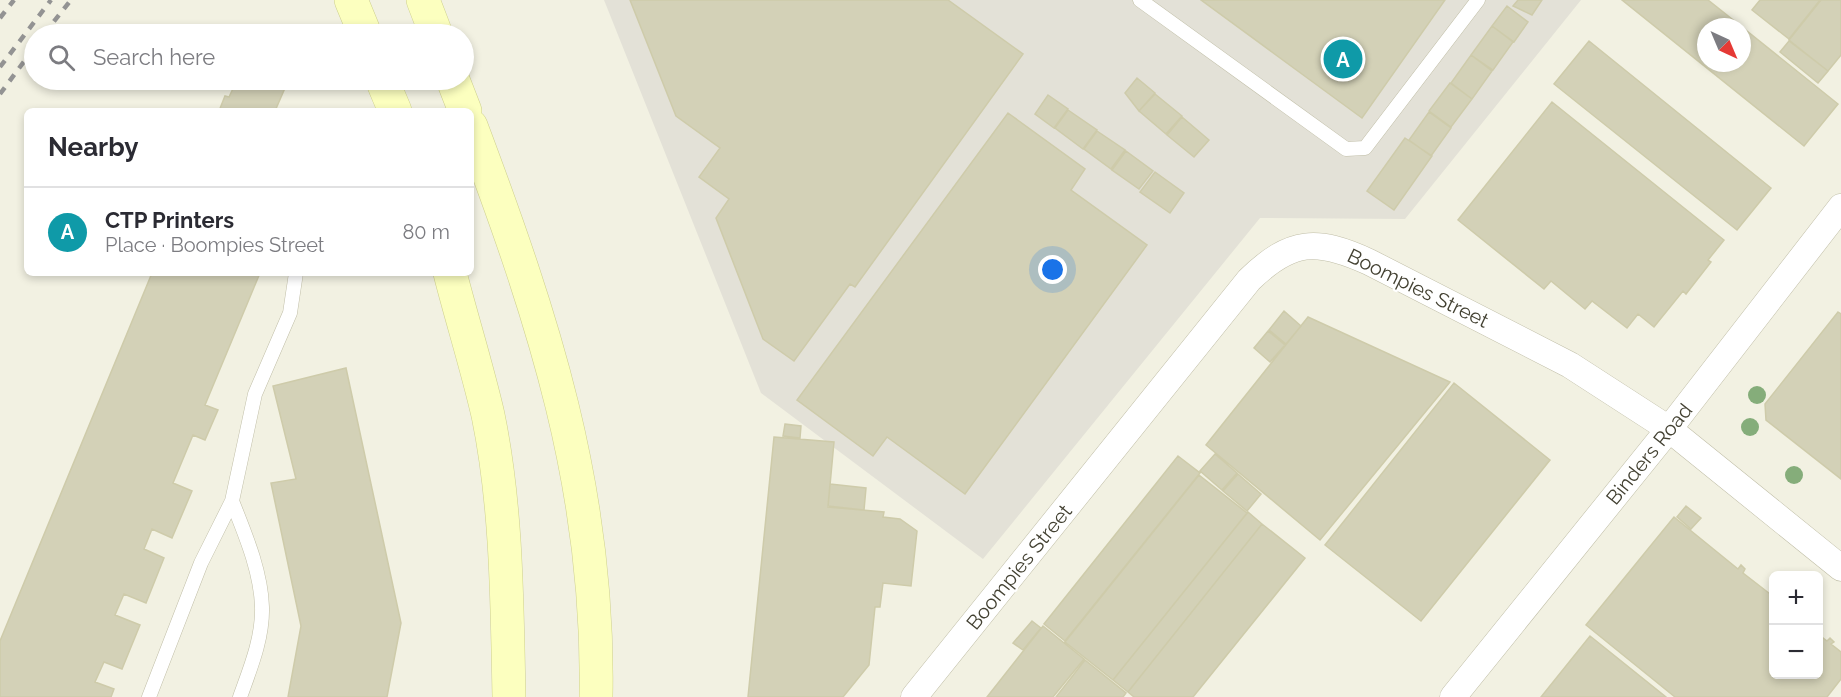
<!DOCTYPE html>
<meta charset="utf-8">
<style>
:root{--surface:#fff;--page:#f7f7f7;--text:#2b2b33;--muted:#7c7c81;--line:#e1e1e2;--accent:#2563eb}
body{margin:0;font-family:Raleway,sans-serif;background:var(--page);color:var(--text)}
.controls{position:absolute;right:18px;bottom:18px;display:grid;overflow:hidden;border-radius:9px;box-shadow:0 3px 9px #0003}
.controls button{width:54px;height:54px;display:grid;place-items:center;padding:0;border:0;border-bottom:2px solid var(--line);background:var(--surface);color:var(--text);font:30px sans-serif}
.compass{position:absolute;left:1697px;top:18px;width:54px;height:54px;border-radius:50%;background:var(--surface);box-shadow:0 3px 9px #0003;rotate:136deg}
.you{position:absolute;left:1053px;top:270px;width:21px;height:21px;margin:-15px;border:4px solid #fff;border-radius:50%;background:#1a73e8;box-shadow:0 0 0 9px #1a73e833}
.badge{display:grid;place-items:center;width:39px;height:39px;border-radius:50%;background:var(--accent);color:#fff;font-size:20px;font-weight:700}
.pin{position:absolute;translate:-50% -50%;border:3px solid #fff;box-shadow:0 2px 6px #0006}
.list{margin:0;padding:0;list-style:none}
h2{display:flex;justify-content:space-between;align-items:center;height:78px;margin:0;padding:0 24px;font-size:26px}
h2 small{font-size:20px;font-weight:400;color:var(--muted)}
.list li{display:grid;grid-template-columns:39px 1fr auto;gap:18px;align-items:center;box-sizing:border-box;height:90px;padding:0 24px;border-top:2px solid var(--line)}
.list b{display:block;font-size:22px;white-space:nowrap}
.list p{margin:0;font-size:20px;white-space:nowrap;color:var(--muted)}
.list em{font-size:20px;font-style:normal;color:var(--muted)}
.icon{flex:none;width:33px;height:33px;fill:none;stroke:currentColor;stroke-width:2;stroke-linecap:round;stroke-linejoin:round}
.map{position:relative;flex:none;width:1841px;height:697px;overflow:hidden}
.search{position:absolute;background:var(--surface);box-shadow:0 3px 9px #0003;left:24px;top:24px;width:450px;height:66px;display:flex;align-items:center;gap:15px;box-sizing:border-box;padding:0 21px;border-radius:33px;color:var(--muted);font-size:22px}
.panel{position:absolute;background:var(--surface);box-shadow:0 3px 9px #0003;left:24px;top:108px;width:450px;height:168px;border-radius:9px}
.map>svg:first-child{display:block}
.industrial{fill:#e3e1d7}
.building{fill:#d3d1b7;stroke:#cecbaa;stroke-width:1.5}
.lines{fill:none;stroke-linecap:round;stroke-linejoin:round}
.service-casing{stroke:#c0bea7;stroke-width:15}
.minor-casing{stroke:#c0bea7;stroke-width:27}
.secondary-casing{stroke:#ced08e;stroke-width:34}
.service{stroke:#fff;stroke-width:14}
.minor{stroke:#fff;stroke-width:26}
.secondary{stroke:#fcffbf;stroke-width:33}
.rail{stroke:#939393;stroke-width:4.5;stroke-dasharray:8 8;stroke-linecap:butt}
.tree{fill:#85ad7a}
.labels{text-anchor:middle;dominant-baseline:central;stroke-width:4.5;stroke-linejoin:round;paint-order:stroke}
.street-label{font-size:20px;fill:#434132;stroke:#fff}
</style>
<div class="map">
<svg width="1841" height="697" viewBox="0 0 1841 697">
<rect width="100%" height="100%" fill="#f2f1e2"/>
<path class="industrial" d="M 604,0 L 1581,0 L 1405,219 L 1260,218 L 983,559 L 761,393 Z"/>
<path class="building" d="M 630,0 L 948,0 L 1023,54 L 855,287 L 850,284 L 794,361 L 763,339 L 716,218 L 729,199 L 699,177 L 720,148 L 676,116 Z
M 1201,0 L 1445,0 L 1362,118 Z
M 1518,0 L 1542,0 L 1532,15 L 1513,6 Z
M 1622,0 L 1708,0 L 1742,27 L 1706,27 L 1706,63 L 1742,63 L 1742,27 L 1838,104 L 1804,146 Z
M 1760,0 L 1820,0 L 1789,39 L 1752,10 Z
M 1821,0 L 1841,0 L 1841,55 L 1828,71 L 1789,40 Z
M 1507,6 L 1528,22 L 1514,42 L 1492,26 Z
M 1492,26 L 1513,42 L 1493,70 L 1471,55 Z
M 1589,41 L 1771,188 L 1737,230 L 1554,84 Z
M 1789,41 L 1828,71 L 1818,83 L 1780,52 Z
M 1471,55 L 1492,71 L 1472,99 L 1451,83 Z
M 1137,78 L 1155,93 L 1139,111 L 1125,93 Z
M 237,80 L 263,80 L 285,88 L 275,111 L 219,111 L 225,96 L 229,97 Z
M 1450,83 L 1472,99 L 1451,127 L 1429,111 Z
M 1155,94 L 1182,116 L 1166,134 L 1139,111 Z
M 1048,95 L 1068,109 L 1054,128 L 1035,114 Z
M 1552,102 L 1724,240 L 1708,260 L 1711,262 L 1686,294 L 1683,291 L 1654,327 L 1638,314 L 1627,328 L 1592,301 L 1585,309 L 1551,281 L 1544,289 L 1458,220 Z
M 1068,110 L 1097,130 L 1083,149 L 1055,128 Z
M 1429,112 L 1451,128 L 1431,156 L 1409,140 Z
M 1008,113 L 1085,169 L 1071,190 L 1147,245 L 965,494 L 887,437 L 873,456 L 797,400 Z
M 1182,117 L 1209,140 L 1194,157 L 1167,135 Z
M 1097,131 L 1125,150 L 1111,169 L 1084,149 Z
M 1405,138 L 1432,156 L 1394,210 L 1367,191 Z
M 1126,151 L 1153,171 L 1139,189 L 1112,170 Z
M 1155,172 L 1184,193 L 1170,213 L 1140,192 Z
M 152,273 L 260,273 L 205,405 L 218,410 L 205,440 L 193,435 L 173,483 L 192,491 L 172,538 L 152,529 L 144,549 L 164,558 L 146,603 L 124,594 L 115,615 L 140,625 L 122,669 L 104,662 L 95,682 L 114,689 L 111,697 L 0,697 L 0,641 Z
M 1284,311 L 1301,326 L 1286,344 L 1269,330 Z
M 1838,312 L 1841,314 L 1841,479 L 1766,420 L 1765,404 Z
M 1308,317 L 1450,382 L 1320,540 L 1206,445 Z
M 1268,331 L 1285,345 L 1270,362 L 1254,348 Z
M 346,368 L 401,623 L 387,697 L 288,697 L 301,626 L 271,483 L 296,479 L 273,386 Z
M 1454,383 L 1550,460 L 1421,621 L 1325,545 Z
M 785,424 L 801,426 L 800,438 L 783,436 Z
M 774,437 L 834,442 L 828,507 L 884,512 L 883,517 L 900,519 L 917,531 L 911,586 L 883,583 L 880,607 L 875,607 L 869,665 L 843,697 L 748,697 Z
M 1215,454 L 1237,473 L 1222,490 L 1200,471 Z
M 1178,456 L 1200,473 L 1065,641 L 1044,624 Z
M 1238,474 L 1261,494 L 1247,511 L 1223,491 Z
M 1199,475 L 1247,513 L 1113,680 L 1065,642 Z
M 830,484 L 866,488 L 864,510 L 828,506 Z
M 1686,506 L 1701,518 L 1691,529 L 1677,517 Z
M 1248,512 L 1262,524 L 1128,692 L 1113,680 Z
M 1674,517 L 1738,569 L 1741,565 L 1745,569 L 1743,573 L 1774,597 L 1774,674 L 1818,674 L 1818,634 L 1827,641 L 1830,638 L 1834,642 L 1831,644 L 1841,652 L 1841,679 L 1827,697 L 1675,697 L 1586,625 Z
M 1262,524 L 1305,558 L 1193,697 L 1134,697 L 1128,692 Z
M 1032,621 L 1041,628 L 1023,650 L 1013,643 Z
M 1043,626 L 1084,659 L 1053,697 L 987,697 Z
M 1590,636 L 1666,697 L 1541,697 Z
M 1085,660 L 1126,693 L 1123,697 L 1056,697 Z"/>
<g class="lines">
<g class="service-casing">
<path id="service" d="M 1140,0 L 1346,149 L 1365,148 L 1478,0
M 232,501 L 255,394 L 290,313 L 296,273
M 149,697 L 201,563 L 232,501 C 245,534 261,571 262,607 C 263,638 250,669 240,697"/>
</g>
<g class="minor-casing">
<path id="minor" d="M 914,697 L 1249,280 C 1291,239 1317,238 1369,262 L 1570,365 L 1669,429 L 1841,568
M 1453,697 L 1669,429 L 1841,207"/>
</g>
<g class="secondary-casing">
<path id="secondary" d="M 351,0 L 365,34
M 423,0 L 436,34
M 382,80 L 395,111
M 453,80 L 465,111
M 471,126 C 543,318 600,489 596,697
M 450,273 C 462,320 477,367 488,415 C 507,507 507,603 509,697"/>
</g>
<use href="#service" class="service"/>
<use href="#minor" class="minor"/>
<use href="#secondary" class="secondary"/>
<path class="rail" d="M 0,18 L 14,0
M 44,34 L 71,0
M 0,67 L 51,0
M 0,94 L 34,48"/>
</g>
<g class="tree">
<circle cx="1757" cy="395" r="9"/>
<circle cx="1750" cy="427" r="9"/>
<circle cx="1794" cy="475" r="9"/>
</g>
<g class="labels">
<g class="street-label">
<text transform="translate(1418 288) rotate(26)">Boompies Street</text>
<text transform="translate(1649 454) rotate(-51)">Binders Road</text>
<text transform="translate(1019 567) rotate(-51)">Boompies Street</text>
</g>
</g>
</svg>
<div class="controls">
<button>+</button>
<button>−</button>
</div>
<svg class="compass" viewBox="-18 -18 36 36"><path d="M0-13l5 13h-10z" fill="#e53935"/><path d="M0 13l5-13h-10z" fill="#7c7c81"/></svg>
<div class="you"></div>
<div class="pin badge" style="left:1343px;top:59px;background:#0f9aa8">A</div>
<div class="search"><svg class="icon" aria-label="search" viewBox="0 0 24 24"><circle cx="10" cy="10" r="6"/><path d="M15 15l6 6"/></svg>Search here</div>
<section class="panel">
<h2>Nearby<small></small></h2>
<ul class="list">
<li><span class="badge" style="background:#0f9aa8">A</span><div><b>CTP Printers</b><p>Place · Boompies Street</p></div><em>80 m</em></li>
</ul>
</section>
</div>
